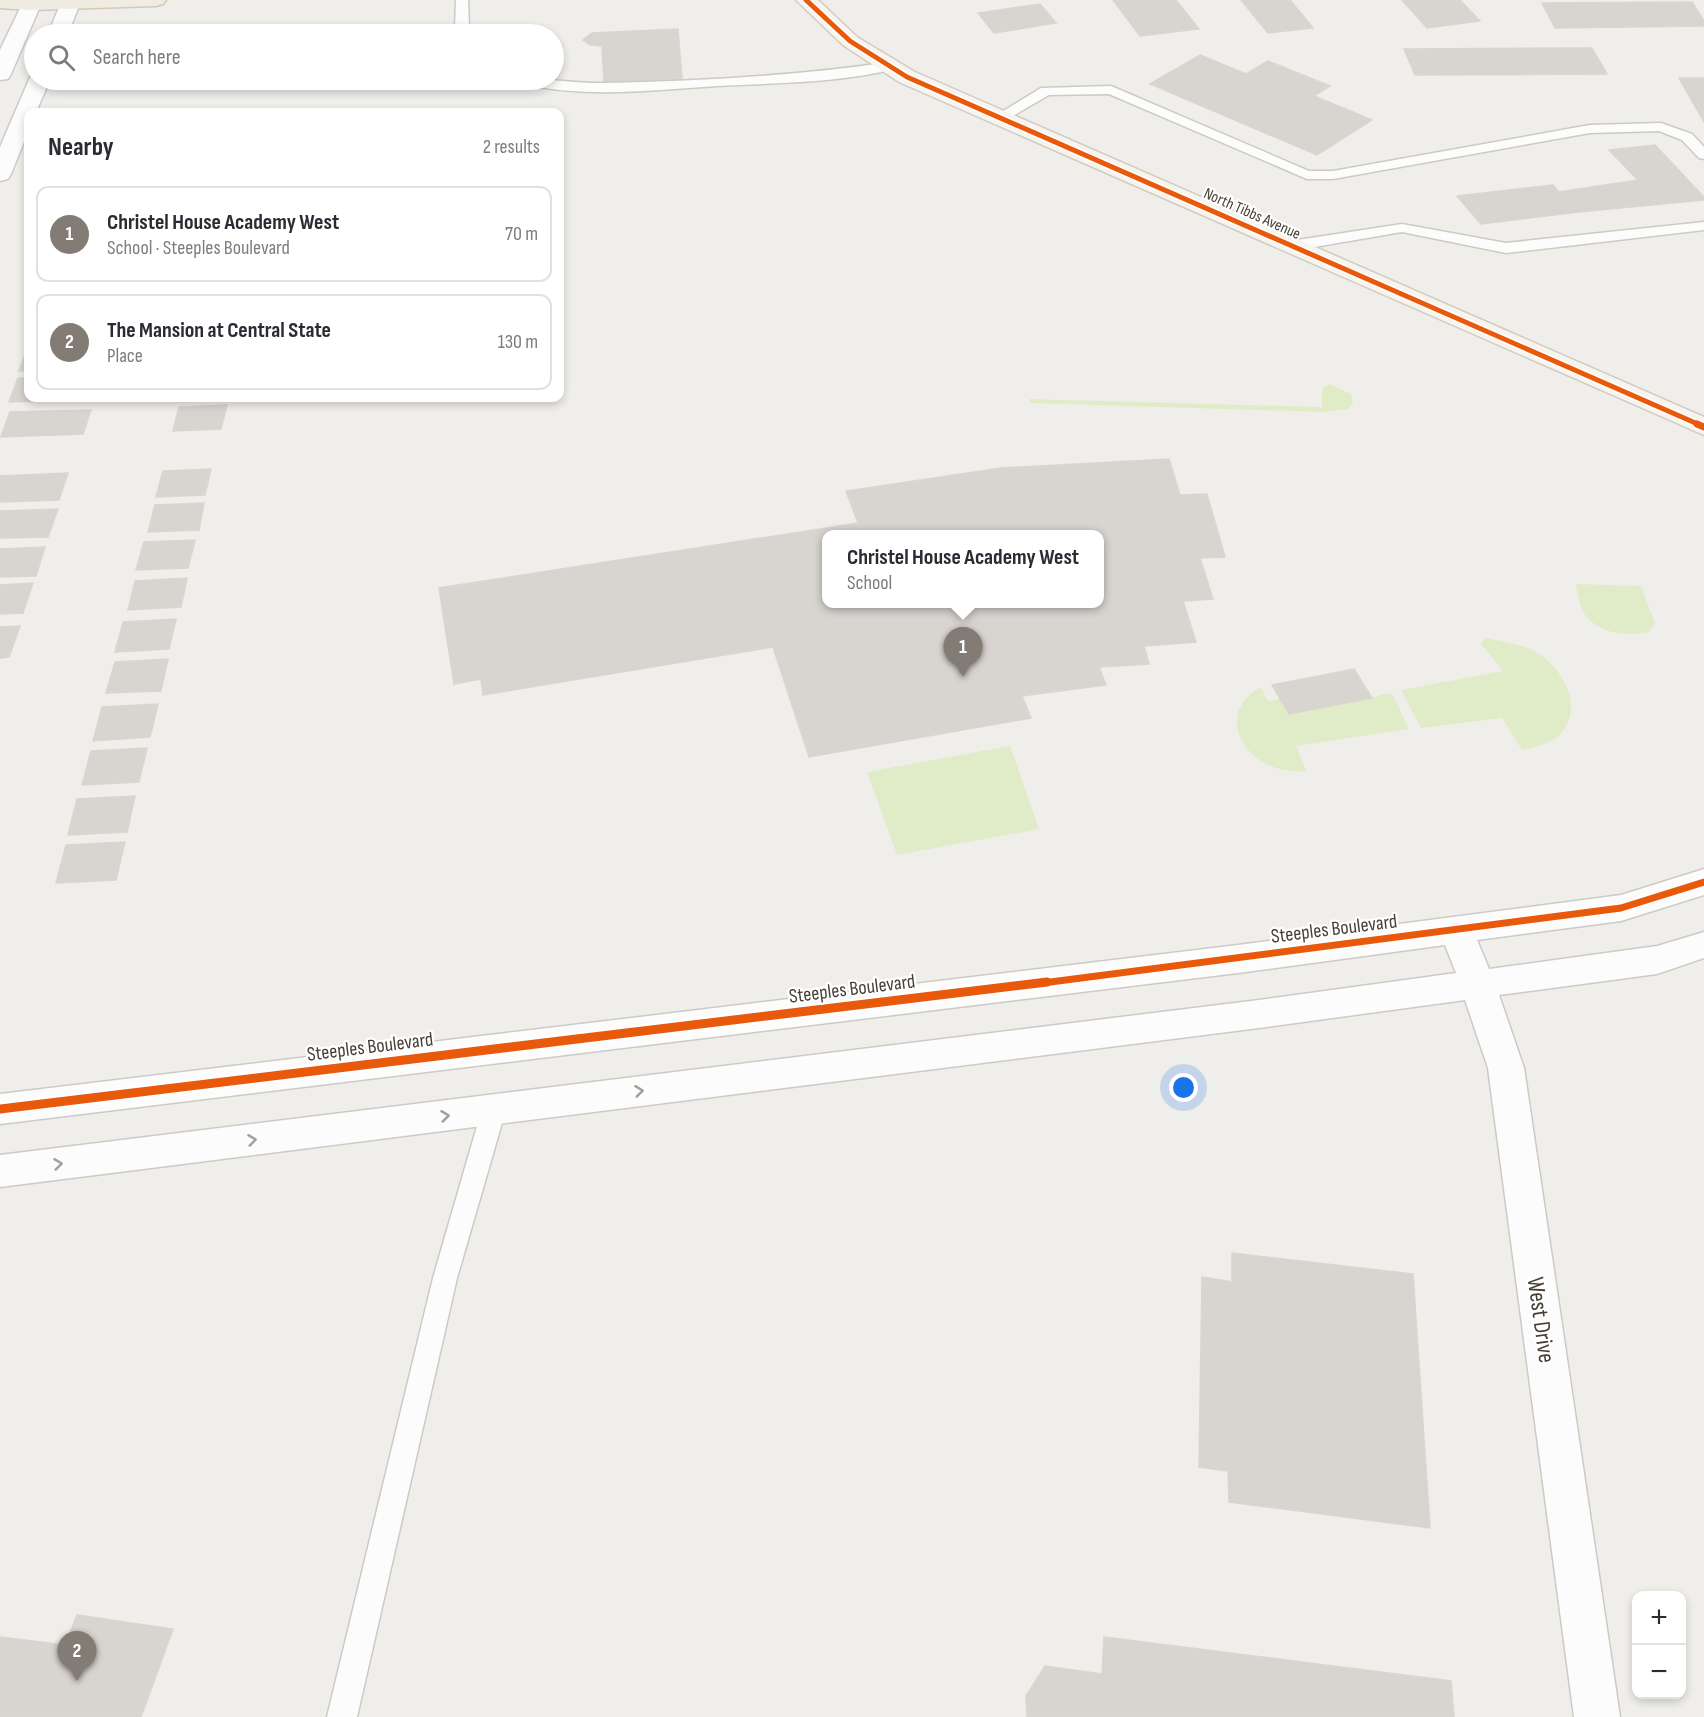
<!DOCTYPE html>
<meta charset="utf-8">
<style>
:root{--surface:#fff;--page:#f2f2f3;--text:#2b2b33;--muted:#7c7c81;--line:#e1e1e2;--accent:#827c74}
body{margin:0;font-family:"Sofia Sans Condensed",sans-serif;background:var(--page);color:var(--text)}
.controls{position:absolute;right:18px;bottom:18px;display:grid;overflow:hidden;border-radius:12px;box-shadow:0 3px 9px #0003}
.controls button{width:54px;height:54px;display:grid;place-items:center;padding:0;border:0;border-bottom:2px solid var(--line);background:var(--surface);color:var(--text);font:30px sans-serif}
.you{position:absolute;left:1184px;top:1088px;width:21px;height:21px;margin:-15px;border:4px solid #fff;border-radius:50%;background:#1a73e8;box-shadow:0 0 0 9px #1a73e833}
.badge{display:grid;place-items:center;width:39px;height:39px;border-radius:50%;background:var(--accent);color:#fff;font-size:20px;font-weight:700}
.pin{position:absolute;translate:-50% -50px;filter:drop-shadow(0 2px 3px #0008)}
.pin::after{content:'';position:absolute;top:32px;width:21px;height:18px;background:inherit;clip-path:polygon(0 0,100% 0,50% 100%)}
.popup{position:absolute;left:822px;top:530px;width:282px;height:78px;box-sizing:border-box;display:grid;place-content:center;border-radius:12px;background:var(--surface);filter:drop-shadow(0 2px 4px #0005);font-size:20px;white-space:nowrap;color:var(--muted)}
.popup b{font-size:22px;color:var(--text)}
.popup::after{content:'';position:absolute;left:50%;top:100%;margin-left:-12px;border:12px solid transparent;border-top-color:var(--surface)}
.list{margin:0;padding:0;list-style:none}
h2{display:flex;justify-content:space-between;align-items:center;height:78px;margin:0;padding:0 24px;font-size:26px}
h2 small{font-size:20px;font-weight:400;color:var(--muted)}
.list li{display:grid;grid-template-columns:39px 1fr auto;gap:18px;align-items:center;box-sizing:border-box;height:96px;margin:0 12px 12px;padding:0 12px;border:2px solid var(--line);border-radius:12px}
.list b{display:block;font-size:22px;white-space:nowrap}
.list p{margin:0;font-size:20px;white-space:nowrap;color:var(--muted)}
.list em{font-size:20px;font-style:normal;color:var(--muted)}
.icon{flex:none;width:33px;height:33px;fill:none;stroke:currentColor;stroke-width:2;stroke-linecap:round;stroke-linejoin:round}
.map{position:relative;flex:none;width:1704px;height:1717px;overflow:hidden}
.search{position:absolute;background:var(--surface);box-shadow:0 3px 9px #0003;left:24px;top:24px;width:540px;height:66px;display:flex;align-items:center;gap:15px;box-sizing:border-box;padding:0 21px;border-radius:33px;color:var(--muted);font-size:22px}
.panel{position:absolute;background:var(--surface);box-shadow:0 3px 9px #0003;left:24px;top:108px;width:540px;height:294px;border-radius:12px}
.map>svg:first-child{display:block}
.green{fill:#e0ecc8}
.building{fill:#d8d5d1;stroke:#d9d5cf;stroke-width:1.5;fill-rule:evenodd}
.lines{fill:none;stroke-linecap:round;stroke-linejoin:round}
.lane-casing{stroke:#cdcac6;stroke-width:3}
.street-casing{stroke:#cdcac6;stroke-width:3}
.secondary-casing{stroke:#d1ccc1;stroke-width:3}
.primary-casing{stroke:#d3c9b6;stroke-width:3}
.lane{fill:#fdfcfc;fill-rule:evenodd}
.street{fill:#fdfcfc;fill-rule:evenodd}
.secondary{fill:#f7f4ee;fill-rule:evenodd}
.primary{fill:#f1ece3;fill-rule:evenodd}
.cycleway-far2-casing{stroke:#fff;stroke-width:8}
.cycleway-far1-casing{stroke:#fff;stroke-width:10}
.cycleway-casing{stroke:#fff;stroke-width:13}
.cycleway-far2{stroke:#e8590c;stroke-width:5}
.cycleway-far1{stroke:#e8590c;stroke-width:7}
.cycleway{stroke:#e8590c;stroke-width:9}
.oneway{stroke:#a29e98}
.labels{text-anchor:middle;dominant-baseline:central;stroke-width:4.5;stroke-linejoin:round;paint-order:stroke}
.far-street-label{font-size:16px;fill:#473f35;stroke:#fff}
.street-label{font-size:20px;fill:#473f35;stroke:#fff}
.near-street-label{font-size:24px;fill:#473f35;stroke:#fff}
</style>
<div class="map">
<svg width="1704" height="1717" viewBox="0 0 1704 1717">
<rect width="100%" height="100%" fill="#f0eeea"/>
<path class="green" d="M 1330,384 L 1351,394 L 1353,403 L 1348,409 L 1324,412 L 1029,403 L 1029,399 L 1322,407 L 1322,388 Z
M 1575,584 L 1641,586 L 1655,623 L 1649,632 C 1628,636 1601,635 1586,616 C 1580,609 1578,593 1575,584 Z
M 1485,638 C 1502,642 1525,644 1539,654 C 1565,671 1586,711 1557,737 C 1549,744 1533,748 1522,750 L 1502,718 L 1421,728 L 1401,690 L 1503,671 L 1481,644 Z
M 1261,687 L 1268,701 L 1280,699 L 1289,714 L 1392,693 L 1409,729 L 1296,746 L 1307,772 C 1298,771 1288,771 1279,769 C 1239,758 1217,711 1261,687 Z
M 1010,746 L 1039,829 L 897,855 L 867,772 Z"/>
<path class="building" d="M 1113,0 L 1176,0 L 1199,29 L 1140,36 Z
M 1241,0 L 1290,0 L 1313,28 L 1268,33 Z
M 1402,0 L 1460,0 L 1480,21 L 1427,28 Z
M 1692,2 L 1704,21 L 1704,26 L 1555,28 L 1542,3 Z
M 1040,4 L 1056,23 L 994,33 L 978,13 Z
M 678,29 L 682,79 L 604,82 L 602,46 L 590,45 L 583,40 L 592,33 Z
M 1592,48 L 1607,74 L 1415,75 L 1404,49 Z
M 1200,55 L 1246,74 L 1268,61 L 1330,86 L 1314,96 L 1372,120 L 1317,155 L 1150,84 Z
M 1679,78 L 1704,78 L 1704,122 Z
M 1655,145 L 1704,197 L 1704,200 L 1578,212 L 1481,224 L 1457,196 L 1553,185 L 1559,192 L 1638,180 L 1609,150 Z
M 28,347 L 28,370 L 19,371 Z
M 18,378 L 28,378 L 28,398 L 90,398 L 89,400 L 9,402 Z
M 227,405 L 221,429 L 173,431 L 179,407 Z
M 91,410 L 83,434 L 1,437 L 10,412 Z
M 1169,459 L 1180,495 L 1207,494 L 1225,557 L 1200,558 L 1213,599 L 1183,601 L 1196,642 L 1144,646 L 1149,664 L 1099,667 L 1106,685 L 1022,696 L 1031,718 L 809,757 L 773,647 L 483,695 L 481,679 L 454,684 L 439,588 L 858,523 L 846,491 L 1001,468 ZM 826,534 L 1100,534 L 1100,604 L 826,604 Z
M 211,469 L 205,495 L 156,497 L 163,471 Z
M 68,473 L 59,500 L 0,502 L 0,476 Z
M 204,503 L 199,530 L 148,532 L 155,505 Z
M 58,509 L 48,537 L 0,538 L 0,511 Z
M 195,540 L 188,568 L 136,570 L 144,542 Z
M 45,547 L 36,576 L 0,577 L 0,549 Z
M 187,578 L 181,607 L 128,610 L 135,581 Z
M 33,583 L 23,613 L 0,614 L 0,585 Z
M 176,619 L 169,649 L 115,652 L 123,622 Z
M 20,626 L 9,657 L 0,658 L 0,627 Z
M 168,659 L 161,691 L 106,693 L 115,662 Z
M 1354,669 L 1372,698 L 1289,714 L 1272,685 Z
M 158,704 L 150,737 L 93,741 L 102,707 Z
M 147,748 L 139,782 L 82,785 L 91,751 Z
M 135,796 L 127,832 L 68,835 L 77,799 Z
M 125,842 L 116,880 L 56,883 L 66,845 Z
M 1232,1253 L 1413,1274 L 1430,1528 L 1229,1502 L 1228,1471 L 1199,1467 L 1202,1277 L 1232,1282 Z
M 77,1615 L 173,1629 L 141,1717 L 0,1717 L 0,1637 L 65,1645 Z
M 1104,1637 L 1451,1681 L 1454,1717 L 1027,1717 L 1026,1696 L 1045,1666 L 1102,1674 Z"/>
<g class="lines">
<g class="lane-casing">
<path id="lane" d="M 456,0 L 468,0 L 469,27 L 471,34 L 458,34 L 455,27 Z
M 890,62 L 897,66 L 895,69 C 838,83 775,83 717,86 C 652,90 584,99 520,83 L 518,80 C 546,77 576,84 605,83 C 700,81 796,76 890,62 Z
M 1111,86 L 1309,171 L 1333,171 L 1590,125 L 1661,123 L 1692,134 L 1704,147 L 1704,159 L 1699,158 L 1682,140 L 1659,131 L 1590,133 L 1333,179 L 1307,179 L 1109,94 L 1049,95 L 1004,121 L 999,122 L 992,118 L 1041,88 Z
M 1704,222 L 1704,230 L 1506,253 L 1402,232 L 1291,251 L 1283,246 L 1291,241 L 1402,224 L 1506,243 Z
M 494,1099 L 502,1102 L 506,1109 L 457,1278 L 357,1717 L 327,1717 L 433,1278 L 482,1109 L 486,1102 Z"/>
</g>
<g class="street-casing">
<path id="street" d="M 24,0 L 38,0 L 41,4 L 11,74 L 8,79 L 0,80 L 0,50 Z
M 62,0 L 78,0 L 80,3 L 68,34 L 48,34 Z
M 31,75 L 34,75 L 34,80 L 50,80 L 36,112 L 28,112 L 28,132 L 11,174 L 8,179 L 0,181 L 0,147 Z
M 1704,869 L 1704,895 L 1621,921 L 1477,940 L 1489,969 L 1657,946 L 1704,932 L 1704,958 L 1657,974 L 1499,995 L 1524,1068 L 1620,1717 L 1574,1717 L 1488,1068 L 1465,1000 L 1259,1028 L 0,1187 L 0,1155 L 1259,1000 L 1456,973 L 1445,945 L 1238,973 L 0,1124 L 0,1094 L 1238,945 L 1621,895 Z"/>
</g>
<g class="secondary-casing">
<path id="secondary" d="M 796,0 L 818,0 L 857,37 L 915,72 L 1704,417 L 1704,435 L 899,82 L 843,45 Z"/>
</g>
<g class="primary-casing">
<path id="primary" d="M 0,0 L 166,0 L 163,4 L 156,6 L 31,10 L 0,8 Z"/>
</g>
<use href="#lane" class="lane"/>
<use href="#street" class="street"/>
<use href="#secondary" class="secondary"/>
<use href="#primary" class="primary"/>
<g class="cycleway-far2-casing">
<path id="cycleway-far2" d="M 806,0 L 850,41 L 907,77 L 1700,425"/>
</g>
<g class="cycleway-far1-casing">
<path id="cycleway-far1" d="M 1697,424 L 1704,427
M 1035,984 L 1621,908 L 1704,882"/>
</g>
<g class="cycleway-casing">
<path id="cycleway" d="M 0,1109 L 1047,982"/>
</g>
<use href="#cycleway-far2" class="cycleway-far2"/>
<use href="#cycleway-far1" class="cycleway-far1"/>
<use href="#cycleway" class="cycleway"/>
</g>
<defs><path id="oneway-chevron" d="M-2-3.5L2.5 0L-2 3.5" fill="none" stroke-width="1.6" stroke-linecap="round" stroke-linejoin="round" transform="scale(1.5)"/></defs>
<g class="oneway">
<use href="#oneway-chevron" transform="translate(639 1091) rotate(-7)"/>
<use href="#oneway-chevron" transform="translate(445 1116) rotate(-7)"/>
<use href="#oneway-chevron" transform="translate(252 1140) rotate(-7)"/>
<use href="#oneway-chevron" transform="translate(58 1164) rotate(-7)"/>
</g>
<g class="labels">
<g class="far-street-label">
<text transform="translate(1252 214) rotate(24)">North Tibbs Avenue</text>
</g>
<g class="street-label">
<text transform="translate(1334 929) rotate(-7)">Steeples Boulevard</text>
<text transform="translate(852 989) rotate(-7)">Steeples Boulevard</text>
<text transform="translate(370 1047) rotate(-7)">Steeples Boulevard</text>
</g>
<g class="near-street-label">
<text transform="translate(1541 1320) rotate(82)">West Drive</text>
</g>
</g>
</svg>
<div class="controls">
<button>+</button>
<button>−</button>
</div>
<div class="you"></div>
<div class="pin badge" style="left:963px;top:677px">1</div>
<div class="popup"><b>Christel House Academy West</b>School</div>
<div class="pin badge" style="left:77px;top:1681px">2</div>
<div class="search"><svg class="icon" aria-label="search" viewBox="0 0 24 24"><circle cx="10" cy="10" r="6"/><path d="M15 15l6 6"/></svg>Search here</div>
<section class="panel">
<h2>Nearby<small>2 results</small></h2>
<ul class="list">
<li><span class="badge">1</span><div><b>Christel House Academy West</b><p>School · Steeples Boulevard</p></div><em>70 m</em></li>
<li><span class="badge">2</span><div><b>The Mansion at Central State</b><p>Place</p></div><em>130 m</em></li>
</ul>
</section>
</div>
